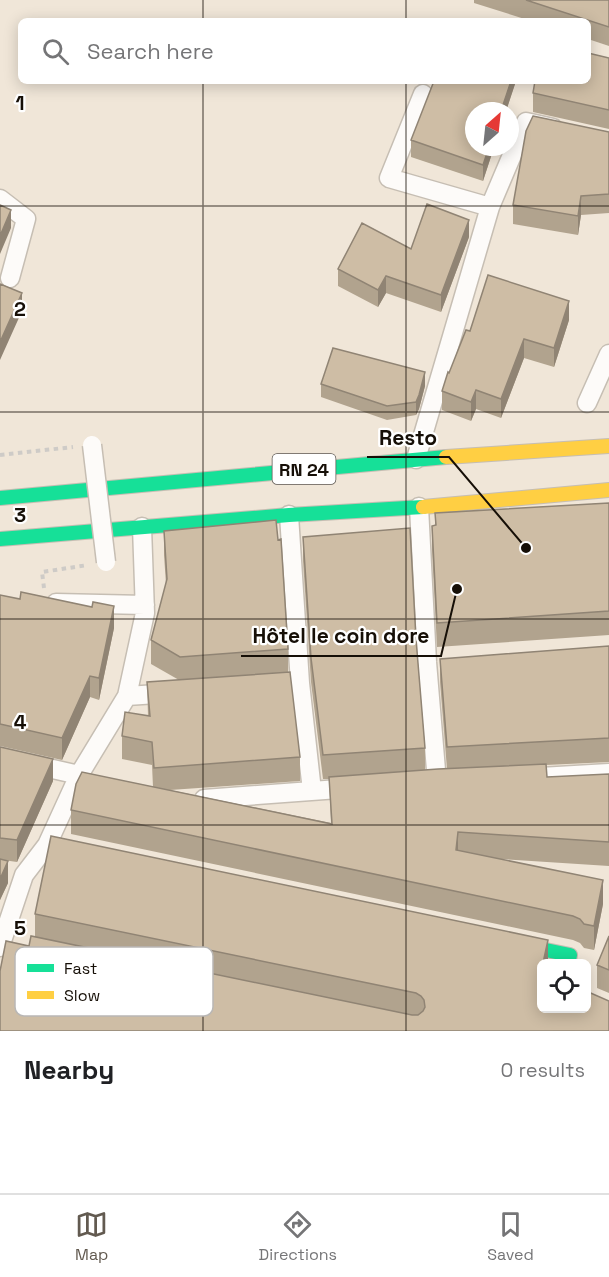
<!DOCTYPE html>
<meta charset="utf-8">
<style>
:root{--surface:#fff;--page:#f6f6f6;--text:#202124;--muted:#757577;--line:#e0e0e0;--accent:#625a50}
body{margin:0;font-family:"Space Grotesk",sans-serif;background:var(--page);color:var(--text)}
.controls{position:absolute;right:18px;bottom:18px;display:grid;overflow:hidden;border-radius:9px;box-shadow:0 3px 15px #0003}
.controls button{width:54px;height:54px;display:grid;place-items:center;padding:0;border:0;border-bottom:2px solid var(--line);background:var(--surface);color:var(--text);font:30px sans-serif}
.compass{position:absolute;left:465px;top:102px;width:54px;height:54px;border-radius:50%;background:var(--surface);box-shadow:0 3px 15px #0003;rotate:27deg}
.list{margin:0;padding:0;list-style:none}
h2{display:flex;justify-content:space-between;align-items:center;height:78px;margin:0;padding:0 24px;font-size:26px}
h2 small{font-size:20px;font-weight:400;color:var(--muted)}
.icon{flex:none;width:33px;height:33px;fill:none;stroke:currentColor;stroke-width:2;stroke-linecap:round;stroke-linejoin:round}
.map{position:relative;flex:none;width:609px;height:1031px;overflow:hidden}
.search{position:absolute;background:var(--surface);box-shadow:0 3px 15px #0003;left:18px;right:18px;top:18px;height:66px;display:flex;align-items:center;gap:15px;box-sizing:border-box;padding:0 21px;border-radius:9px;color:var(--muted);font-size:22px}
.sheet{height:162px;background:var(--surface)}
nav{display:flex;justify-content:space-around;align-items:center;box-sizing:border-box;height:84px;border-top:2px solid var(--line);background:var(--surface);font-size:16px;color:var(--muted)}
nav a{display:grid;justify-items:center;gap:3px}
nav .on{color:var(--accent)}
.map>svg:first-child{display:block}
.lines{fill:none;stroke-linecap:round;stroke-linejoin:round}
.street-casing{stroke:#c6beb3;stroke-width:21}
.fast-casing{stroke:#c6beb3;stroke-width:16}
.slow-casing{stroke:#c6beb3;stroke-width:16}
.path{stroke:#cecbc7;stroke-width:4;stroke-dasharray:4.5 4.5;stroke-linecap:butt}
.street{stroke:#fdfbf9;stroke-width:18}
.fast{stroke:#16e098;stroke-width:14}
.slow{stroke:#ffcf43;stroke-width:14}
.street-bridge-casing{stroke:#c6beb3;stroke-width:21;stroke-linecap:butt}
.street-bridge{stroke:#fdfbf9;stroke-width:18}
.wall{fill:#b1a38e}
.shaded-wall{fill:#908474}
.building{fill:#cebda5;stroke:#908474;stroke-width:1.5}
.grid{fill:none;stroke:#160f07;stroke-width:1.5;stroke-opacity:0.55}
.labels{text-anchor:middle;dominant-baseline:central;stroke-width:4.5;stroke-linejoin:round;paint-order:stroke}
.shield{fill:#fff;stroke:#5c5751;stroke-width:1.5}
.shield-label{font-size:18px;font-weight:bold;fill:#160f07}
.key{fill:#fff;stroke:#b9b7b5;stroke-width:1.5}
.key-label{font-size:16px;fill:#160f07}
.grid-label{font-size:20px;text-anchor:middle;font-weight:bold;fill:#160f07;stroke:#fff;stroke-width:4.5;stroke-linejoin:round;paint-order:stroke}
.leader{fill:none;stroke:#160f07;stroke-width:2}
.callout-dot{fill:#160f07;stroke:#fff;stroke-width:2}
.callout-label{font-size:21px;text-anchor:middle;font-weight:bold;fill:#160f07;stroke:#fff;stroke-width:4.5;stroke-linejoin:round;paint-order:stroke}
</style>
<div class="map">
<svg width="609" height="1031" viewBox="0 0 609 1031">
<rect width="100%" height="100%" fill="#f0e6d8"/>
<g class="lines">
<g class="street-casing">
<path id="street" d="M 423,94 L 389,178 L 490,207
M 0,199 L 26,219 L 10,278
M 587,403 L 609,354
M 416,459 L 490,207 L 526,122 L 553,128
M 419,507 L 427,662 L 437,782
M 289,515 L 300,683 L 312,791
M 56,603 L 145,605
M 127,696 L 172,693
M 0,757 L 79,775
M 523,778 L 609,773
M 204,799 L 352,788
M 0,947 L 24,875 L 47,845 L 79,775 L 127,696 L 145,613 L 142,527"/>
</g>
<g class="fast-casing">
<path id="fast" d="M 0,498 L 446,457
M 0,539 L 289,515 L 423,507
M 512,943 L 570,955 L 568,964"/>
</g>
<g class="slow-casing">
<path id="slow" d="M 446,457 L 609,446
M 423,507 L 609,490"/>
</g>
<path class="path" d="M 0,455 L 73,447
M 44,588 L 42,572 L 88,565"/>
<use href="#street" class="street"/>
<use href="#fast" class="fast"/>
<use href="#slow" class="slow"/>
<g class="street-bridge-casing">
<path id="street-bridge" d="M 92,445 L 106,562"/>
</g>
<use href="#street-bridge" class="street-bridge"/>
</g>
<path class="wall" d="M 474,0 L 609,0 L 609,46 L 588,39 L 588,21 L 531,21 L 474,3 Z
M 609,58 L 609,129 L 533,112 L 533,93 Z
M 454,81 L 516,81 L 483,181 L 411,157 L 411,140 L 453,83 Z
M 609,132 L 609,213 L 581,215 L 578,235 L 513,224 L 513,205 L 607,133 Z
M 469,237 L 441,312 L 386,293 L 378,307 L 338,286 L 338,269 L 411,249 Z
M 569,320 L 554,367 L 524,358 L 501,418 L 476,409 L 471,421 L 442,410 L 442,391 L 449,373 L 470,331 Z
M 321,384 L 425,386 L 419,409 L 416,415 L 387,420 L 321,397 Z
M 609,503 L 609,635 L 437,647 L 432,550 L 432,526 L 435,525 L 435,513 Z
M 164,531 L 288,649 L 288,672 L 300,757 L 300,781 L 170,790 L 331,823 L 329,779 L 323,779 L 311,682 L 303,561 L 303,537 L 416,639 L 425,748 L 425,770 L 447,769 L 440,682 L 440,659 L 609,646 L 609,762 L 546,765 L 547,777 L 609,774 L 609,866 L 501,859 L 603,904 L 594,950 L 584,948 L 580,943 L 573,940 L 71,834 L 71,810 L 153,787 L 152,765 L 122,759 L 122,736 L 148,716 L 147,682 L 179,680 L 151,664 L 151,640 L 166,584 L 164,555 Z
M 0,595 L 114,628 L 99,700 L 90,697 L 62,760 L 0,746 Z
M 0,747 L 53,781 L 17,862 L 3,860 L 8,883 L 0,900 Z
M 35,914 L 548,963 L 542,1008 L 609,1031 L 0,1031 L 29,946 L 35,937 Z
M 609,929 L 609,993 L 597,988 L 597,965 L 609,937 Z"/>
<path class="shaded-wall" d="M 511,81 L 516,81 L 506,111 L 501,111 Z
M 489,147 L 494,147 L 483,181 L 483,165 Z
M 581,196 L 581,215 L 578,235 L 578,216 Z
M 11,210 L 11,228 L 0,254 L 0,236 Z
M 469,220 L 469,237 L 441,312 L 441,295 Z
M 386,276 L 386,293 L 378,307 L 378,290 Z
M 22,293 L 22,311 L 0,360 L 0,342 Z
M 569,301 L 569,320 L 554,367 L 554,348 Z
M 524,339 L 524,358 L 501,418 L 501,399 Z
M 425,372 L 425,386 L 419,409 L 416,415 L 416,402 Z
M 476,390 L 476,409 L 471,421 L 471,402 Z
M 114,606 L 114,628 L 99,700 L 99,678 Z
M 90,676 L 90,697 L 62,760 L 62,738 Z
M 53,759 L 53,781 L 17,862 L 17,840 Z
M 458,832 L 458,856 L 456,850 Z
M 8,861 L 8,883 L 0,900 L 0,879 Z
M 603,880 L 603,904 L 594,950 L 594,926 Z
M 548,940 L 548,963 L 543,963 Z"/>
<path class="building" d="M 526,0 L 609,0 L 609,27 Z
M 588,53 L 609,58 L 609,110 L 533,93 L 535,81 L 588,81 Z
M 434,81 L 446,81 L 453,83 L 454,81 L 511,81 L 501,111 L 474,111 L 474,147 L 489,147 L 483,165 L 411,140 Z
M 533,116 L 609,132 L 609,194 L 581,196 L 578,216 L 513,205 L 526,131 Z
M 427,204 L 469,220 L 441,295 L 386,276 L 378,290 L 338,269 L 362,223 L 411,249 Z
M 0,205 L 11,210 L 0,236 Z
M 488,275 L 569,301 L 554,348 L 524,339 L 501,399 L 476,390 L 471,402 L 442,391 L 448,372 L 449,373 L 466,330 L 470,331 Z
M 0,284 L 22,293 L 0,342 Z
M 333,348 L 425,372 L 419,395 L 416,402 L 387,406 L 321,384 Z
M 609,503 L 609,611 L 437,623 L 432,526 L 436,525 L 435,513 Z
M 276,520 L 278,540 L 281,539 L 288,649 L 180,657 L 151,640 L 167,579 L 164,531 Z
M 410,528 L 416,639 L 425,748 L 323,755 L 311,658 L 303,537 Z
M 21,592 L 92,607 L 93,602 L 114,606 L 99,678 L 90,676 L 62,738 L 0,724 L 0,595 L 20,599 Z
M 609,646 L 609,738 L 447,747 L 440,659 Z
M 290,672 L 300,757 L 154,768 L 152,742 L 122,736 L 125,712 L 150,716 L 147,682 Z
M 0,747 L 53,759 L 17,840 L 0,838 Z
M 546,764 L 547,777 L 609,774 L 609,842 L 458,832 L 456,850 L 603,880 L 594,926 L 584,924 L 580,919 L 573,916 L 71,810 L 76,784 L 82,772 L 332,824 L 329,777 L 438,769 Z
M 51,836 L 548,940 L 543,963 L 542,963 L 542,1008 L 586,1008 L 586,991 L 609,1001 L 609,1031 L 0,1031 L 0,971 L 6,941 L 29,946 L 31,936 L 412,1015 L 418,1015 L 423,1011 L 425,1007 L 424,1000 L 421,996 L 416,993 L 35,914 Z
M 0,859 L 8,861 L 0,879 Z
M 609,936 L 609,970 L 597,965 Z"/>
<path class="grid" d="M 203,0 L 203,21M 406,0 L 406,21M 203,81 L 203,1031M 406,81 L 406,1031M 0,206 L 609,206M 0,412 L 609,412M 0,619 L 609,619M 0,825 L 609,825"/>
<g class="labels">
<rect class="shield" x="272.5" y="454" width="63" height="30" rx="4.5"/>
<g class="shield-label">
<text x="304" y="469">RN 24</text>
</g>
</g>
<rect x="15" y="947" width="198" height="69" rx="9" class="key"/>
<rect x="27" y="964" width="27" height="8" fill="#16e098"/>
<rect x="27" y="991" width="27" height="8" fill="#ffcf43"/>
<g class="key-label">
<text x="64" y="974">Fast</text>
<text x="64" y="1001">Slow</text>
</g>
<g class="grid-label">
<text x="20" y="110">1</text>
<text x="20" y="316">2</text>
<text x="20" y="522">3</text>
<text x="20" y="729">4</text>
<text x="20" y="935">5</text>
</g>
<path class="leader" d="M526 548L449 457H367M457 589L441 656H241"/>
<g class="callout-dot">
<circle cx="526" cy="548" r="6"/>
<circle cx="457" cy="589" r="6"/>
</g>
<g class="callout-label">
<text x="408" y="445">Resto</text>
<text x="341" y="643">Hôtel le coin dore</text>
</g>
</svg>
<div class="controls">
<button><svg class="icon" aria-label="locate" viewBox="0 0 24 24"><circle cx="12" cy="12" r="6"/><path d="M12 2v4M12 18v4M2 12h4M18 12h4"/></svg></button>
</div>
<svg class="compass" viewBox="-18 -18 36 36"><path d="M0-13l5 13h-10z" fill="#e53935"/><path d="M0 13l5-13h-10z" fill="#757577"/></svg>
<div class="search"><svg class="icon" aria-label="search" viewBox="0 0 24 24"><circle cx="10" cy="10" r="6"/><path d="M15 15l6 6"/></svg>Search here</div>
</div>
<section class="sheet">
<h2>Nearby<small>0 results</small></h2>
<ul class="list">
</ul>
</section>
<nav>
<a class="on"><svg class="icon" aria-label="map" viewBox="0 0 24 24"><path d="M3 6l6-2 6 2 6-2v14l-6 2-6-2-6 2zM9 4v14M15 6v14"/></svg>Map</a>
<a><svg class="icon" aria-label="directions" viewBox="0 0 24 24"><path d="M12 3l9 9-9 9-9-9zM9 14v-3h6M13 9l2 2-2 2"/></svg>Directions</a>
<a><svg class="icon" aria-label="saved" viewBox="0 0 24 24"><path d="M7 4h10v16l-5-4-5 4z"/></svg>Saved</a>
</nav>
